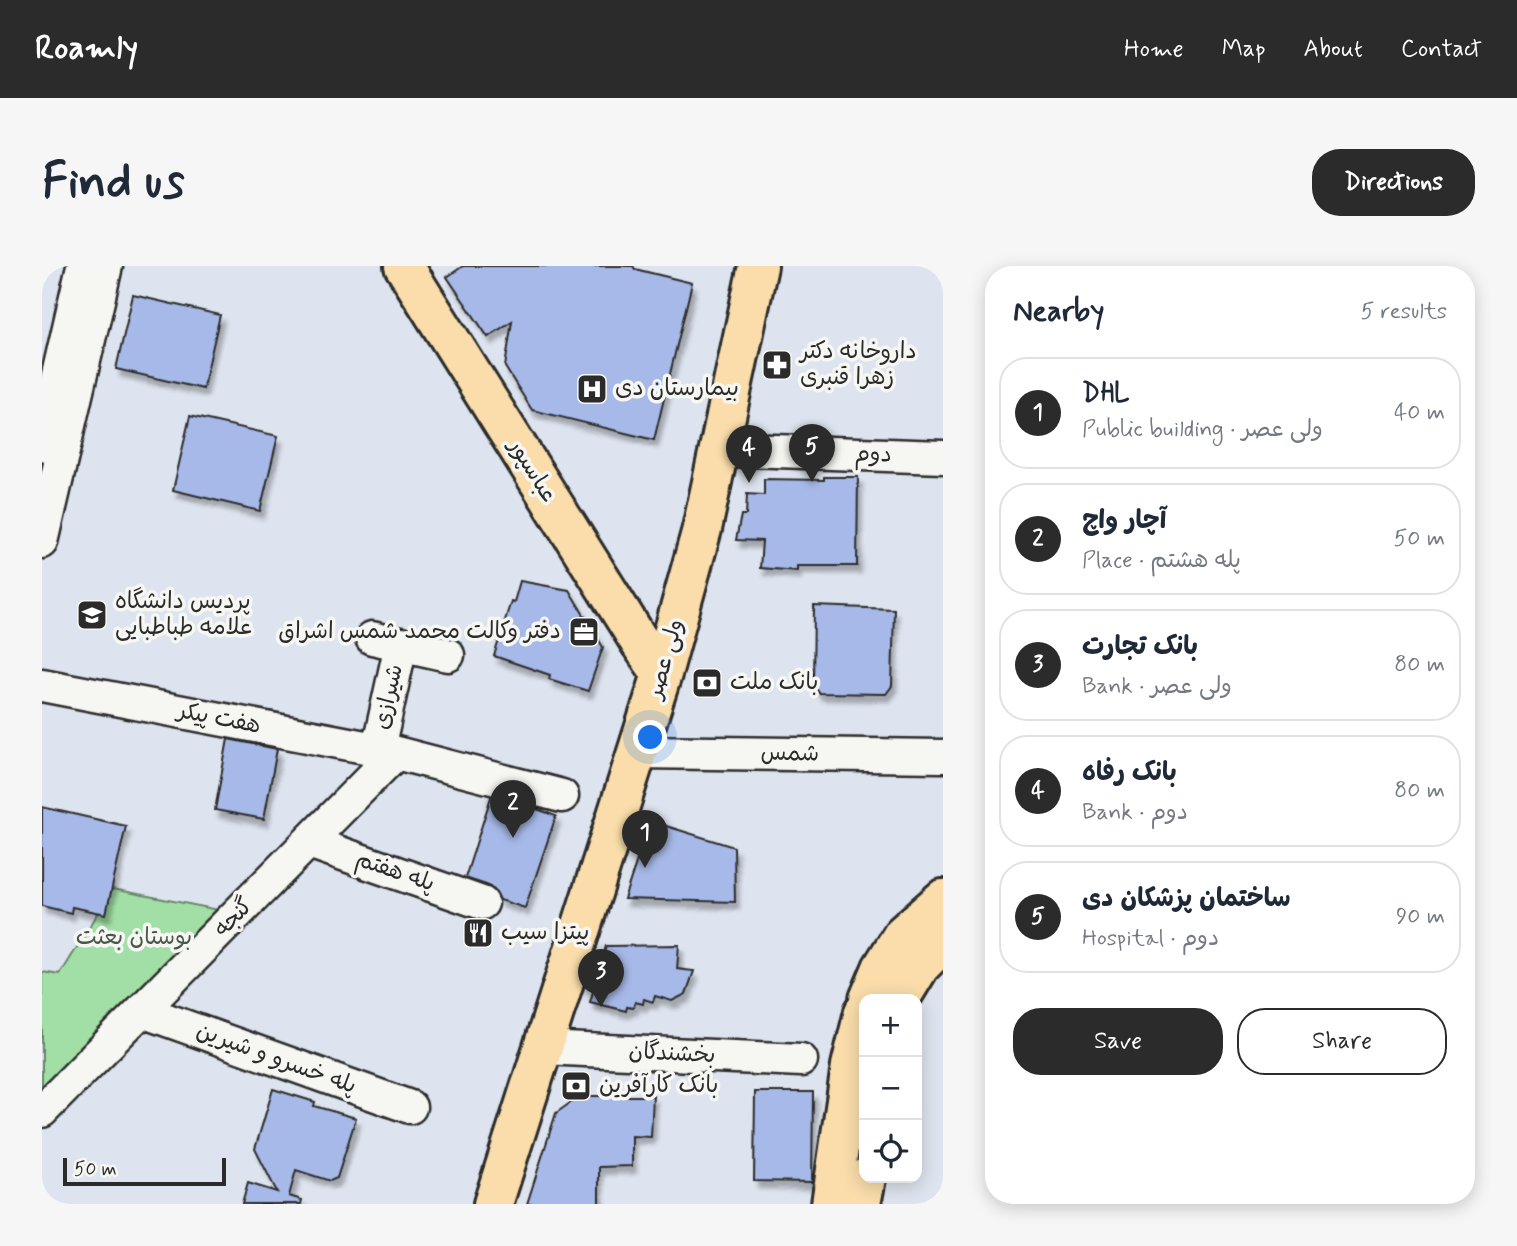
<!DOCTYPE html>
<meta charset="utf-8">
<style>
:root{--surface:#fff;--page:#f6f6f7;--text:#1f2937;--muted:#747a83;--line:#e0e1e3;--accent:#2b2b2b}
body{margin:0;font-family:Mynerve,"Playpen Sans Arabic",sans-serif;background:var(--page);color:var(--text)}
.controls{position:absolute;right:21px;bottom:21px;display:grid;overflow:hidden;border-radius:14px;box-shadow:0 4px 18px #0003}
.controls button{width:63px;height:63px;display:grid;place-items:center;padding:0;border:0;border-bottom:2px solid var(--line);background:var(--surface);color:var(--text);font:35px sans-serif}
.scale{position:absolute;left:21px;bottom:18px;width:163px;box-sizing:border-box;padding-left:7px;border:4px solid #2b2b2b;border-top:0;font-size:19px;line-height:24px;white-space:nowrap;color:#2b2b2b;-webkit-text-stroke:5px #f6f6f2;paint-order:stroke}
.you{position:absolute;left:609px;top:472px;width:24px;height:24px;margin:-18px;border:5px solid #fff;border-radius:50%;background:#1a73e8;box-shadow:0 0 0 10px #1a73e833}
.badge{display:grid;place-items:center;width:46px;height:46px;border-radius:50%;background:var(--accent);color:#fff;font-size:23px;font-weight:700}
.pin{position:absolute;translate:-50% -58px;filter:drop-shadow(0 2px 4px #0008)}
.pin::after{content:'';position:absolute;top:37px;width:24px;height:21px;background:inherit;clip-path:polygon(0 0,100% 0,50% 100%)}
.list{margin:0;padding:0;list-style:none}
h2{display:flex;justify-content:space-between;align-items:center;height:91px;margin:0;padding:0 28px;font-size:30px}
h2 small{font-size:23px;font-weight:400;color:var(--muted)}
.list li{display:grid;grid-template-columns:46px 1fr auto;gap:21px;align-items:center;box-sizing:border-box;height:112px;margin:0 14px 14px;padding:0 14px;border:2px solid var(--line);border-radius:28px}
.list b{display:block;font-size:26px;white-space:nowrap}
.list p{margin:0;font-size:23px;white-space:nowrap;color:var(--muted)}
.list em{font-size:23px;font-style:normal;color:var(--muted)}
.actions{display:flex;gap:14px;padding:21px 28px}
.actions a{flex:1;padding:16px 0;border:2px solid var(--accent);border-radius:28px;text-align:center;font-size:24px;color:var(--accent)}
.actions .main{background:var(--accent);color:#fff}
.icon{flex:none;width:38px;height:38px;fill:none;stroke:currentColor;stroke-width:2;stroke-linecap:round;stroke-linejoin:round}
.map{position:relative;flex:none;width:901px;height:938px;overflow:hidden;border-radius:28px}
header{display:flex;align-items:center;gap:42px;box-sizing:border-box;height:98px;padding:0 35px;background:var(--accent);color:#fff}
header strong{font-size:33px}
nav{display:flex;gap:38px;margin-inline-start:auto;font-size:24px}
.intro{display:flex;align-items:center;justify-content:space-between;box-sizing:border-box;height:168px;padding:0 42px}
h1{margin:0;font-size:49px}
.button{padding:18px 32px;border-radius:28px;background:var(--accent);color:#fff;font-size:24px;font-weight:700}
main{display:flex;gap:42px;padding:0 42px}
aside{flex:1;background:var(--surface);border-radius:28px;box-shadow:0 4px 18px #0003}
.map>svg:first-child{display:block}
.green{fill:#a2dfa6;stroke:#668568;stroke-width:2}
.building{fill:#a7b9e8;stroke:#2b2b2b;stroke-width:2;filter:url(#shadow)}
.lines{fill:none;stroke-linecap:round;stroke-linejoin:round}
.minor-casing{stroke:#2b2b2b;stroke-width:37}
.major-casing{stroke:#2b2b2b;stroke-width:44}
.minor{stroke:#f6f6f2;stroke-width:32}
.major{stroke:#faddab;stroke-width:38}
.labels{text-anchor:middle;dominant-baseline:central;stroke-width:7;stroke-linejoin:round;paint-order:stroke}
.poi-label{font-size:23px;fill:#2b2b2b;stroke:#f6f6f2;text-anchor:start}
.street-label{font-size:23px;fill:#2b2b2b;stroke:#f6f6f2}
.park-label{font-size:23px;fill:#49584a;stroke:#f6f6f2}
</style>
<header>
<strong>Roamly</strong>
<nav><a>Home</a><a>Map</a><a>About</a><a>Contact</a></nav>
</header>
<div class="intro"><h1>Find us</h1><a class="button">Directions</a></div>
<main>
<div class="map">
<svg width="901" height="938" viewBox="0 0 901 938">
<defs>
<filter id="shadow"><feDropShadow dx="4" dy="7" stdDeviation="2" flood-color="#0004"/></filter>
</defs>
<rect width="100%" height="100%" fill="#dee4ef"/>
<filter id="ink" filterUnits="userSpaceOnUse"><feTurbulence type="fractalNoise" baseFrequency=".0143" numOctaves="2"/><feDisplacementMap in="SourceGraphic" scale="14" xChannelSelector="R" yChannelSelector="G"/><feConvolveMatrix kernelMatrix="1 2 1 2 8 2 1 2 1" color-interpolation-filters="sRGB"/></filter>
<g filter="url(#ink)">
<path class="green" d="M 71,623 L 182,645 L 0,825 L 0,706 L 18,709 Z"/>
<path class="building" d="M 421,0 L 591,0 L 593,3 L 650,17 L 612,174 L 490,144 L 463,101 L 470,55 L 446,71 L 405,11 Z
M 91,29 L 178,49 L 161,123 L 74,103 Z
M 148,150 L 236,170 L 218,245 L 131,224 Z
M 782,211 L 816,211 L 815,300 L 755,300 L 755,305 L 718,302 L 720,275 L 694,274 L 699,249 L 704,249 L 705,228 L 722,229 L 722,213 L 782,214 Z
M 478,315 L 527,324 L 561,381 L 546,425 L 507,413 L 508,409 L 452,390 L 469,335 L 472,336 Z
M 772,340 L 852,343 L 850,420 L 844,428 L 777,427 L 771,420 Z
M 186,473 L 235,483 L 222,553 L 173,544 Z
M 449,531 L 492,542 L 514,550 L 483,642 L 458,634 L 454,626 L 447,620 L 423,612 Z
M 0,541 L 84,560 L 64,648 L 30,641 L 29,647 L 0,640 Z
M 608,555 L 692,581 L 693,636 L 582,633 Z
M 637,679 L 635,703 L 652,705 L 644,728 L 630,735 L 613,730 L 611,736 L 602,733 L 601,738 L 593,736 L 591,742 L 585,741 L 584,745 L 548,736 L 564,680 Z
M 231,823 L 273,836 L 272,840 L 314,852 L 295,912 L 288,915 L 254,904 L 247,930 L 260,934 L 259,938 L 200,938 L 206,917 L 235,926 L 213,883 Z
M 713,826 L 771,826 L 770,916 L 712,915 Z
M 538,830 L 611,830 L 609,871 L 590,870 L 590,900 L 557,901 L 557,938 L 485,938 L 514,847 Z"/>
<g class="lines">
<g class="minor-casing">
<path id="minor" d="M 0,179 L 41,0
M 677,183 L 901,191
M 0,276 L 64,0
M 330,372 L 406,389
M 0,419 L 354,487 L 520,530
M 336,484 L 359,378
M 595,486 L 901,490
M 267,576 L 440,637
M 100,745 L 368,841
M 501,782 L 759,794
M 0,845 L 354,487"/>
</g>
<g class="major-casing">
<path id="major" d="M 362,0 L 599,378 L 620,408
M 827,733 L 840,702 L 861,668 L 901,633
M 858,733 L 878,700 L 901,677
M 451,938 L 620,408 L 660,263 L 716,0
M 789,938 L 809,800 L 822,746
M 819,938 L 824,912"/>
</g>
<use href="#minor" class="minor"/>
<use href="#major" class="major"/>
</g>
</g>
<defs>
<g id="pharmacy-square" transform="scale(1.575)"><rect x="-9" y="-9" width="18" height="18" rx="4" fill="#2b2b2b" stroke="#f6f6f2"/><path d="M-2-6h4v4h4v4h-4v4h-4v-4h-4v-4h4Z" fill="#fff"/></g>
<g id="hospital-square" transform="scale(1.575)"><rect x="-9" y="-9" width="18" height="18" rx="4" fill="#2b2b2b" stroke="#f6f6f2"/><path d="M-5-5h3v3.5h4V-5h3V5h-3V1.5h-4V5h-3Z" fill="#fff"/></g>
<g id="university-square" transform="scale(1.575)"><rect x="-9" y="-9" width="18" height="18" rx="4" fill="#2b2b2b" stroke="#f6f6f2"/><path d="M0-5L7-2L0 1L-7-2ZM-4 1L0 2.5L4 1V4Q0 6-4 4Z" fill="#fff"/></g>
<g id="office-square" transform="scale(1.575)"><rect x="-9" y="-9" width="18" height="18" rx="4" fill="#2b2b2b" stroke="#f6f6f2"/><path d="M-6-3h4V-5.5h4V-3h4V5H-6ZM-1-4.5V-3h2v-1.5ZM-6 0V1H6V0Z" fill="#fff"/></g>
<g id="bank-square" transform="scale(1.575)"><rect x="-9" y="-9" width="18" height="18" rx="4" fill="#2b2b2b" stroke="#f6f6f2"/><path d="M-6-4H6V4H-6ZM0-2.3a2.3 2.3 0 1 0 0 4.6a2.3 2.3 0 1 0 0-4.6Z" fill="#fff"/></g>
<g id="restaurant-square" transform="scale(1.575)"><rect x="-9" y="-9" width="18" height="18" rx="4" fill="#2b2b2b" stroke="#f6f6f2"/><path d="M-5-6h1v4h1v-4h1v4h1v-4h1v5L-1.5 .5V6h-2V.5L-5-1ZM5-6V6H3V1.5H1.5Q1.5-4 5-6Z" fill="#fff"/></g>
</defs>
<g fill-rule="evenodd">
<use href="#pharmacy-square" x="735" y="99"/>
<use href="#hospital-square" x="550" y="123"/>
<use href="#university-square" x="50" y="349"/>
<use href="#office-square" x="542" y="366"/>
<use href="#bank-square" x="665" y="417"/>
<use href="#restaurant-square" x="436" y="667"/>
<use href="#bank-square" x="534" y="820"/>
</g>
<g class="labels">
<g class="poi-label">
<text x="758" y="86">داروخانه دکتر<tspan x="758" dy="26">زهرا قنبری</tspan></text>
<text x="573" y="123">بیمارستان دی</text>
<text x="73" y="336">پردیس دانشگاه<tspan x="73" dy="26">علامه طباطبایی</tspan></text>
<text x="519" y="366" text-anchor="end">دفتر وکالت محمد شمس اشراق</text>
<text x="688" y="417">بانک ملت</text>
<text x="459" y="667">پیتزا سیب</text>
<text x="557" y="820">بانک کارآفرین</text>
</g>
<g class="street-label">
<text transform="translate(831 189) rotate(1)">دوم</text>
<text transform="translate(490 205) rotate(58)">عباسپور</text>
<text transform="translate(624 393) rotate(-74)">ولی عصر</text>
<text transform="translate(347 431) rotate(-77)">شیرازی</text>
<text transform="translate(177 453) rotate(11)">هفت پیکر</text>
<text transform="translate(748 488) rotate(1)">شمس</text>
<text transform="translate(353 606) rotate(19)">پله هفتم</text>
<text transform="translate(192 652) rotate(-45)">گنجه</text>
<text transform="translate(630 788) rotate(3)">بخشندگان</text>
<text transform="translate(234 793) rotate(20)">پله خسرو و شیرین</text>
</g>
<g class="park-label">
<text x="92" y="672">بوستان بعثت</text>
</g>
</g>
</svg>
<div class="controls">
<button>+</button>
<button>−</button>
<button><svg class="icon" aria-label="locate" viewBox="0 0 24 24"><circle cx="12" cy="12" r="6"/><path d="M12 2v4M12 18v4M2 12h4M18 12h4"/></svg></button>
</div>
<div class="scale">50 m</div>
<div class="you"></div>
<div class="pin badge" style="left:603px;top:602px">1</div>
<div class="pin badge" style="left:471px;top:572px">2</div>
<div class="pin badge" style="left:559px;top:741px">3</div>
<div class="pin badge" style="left:707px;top:217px">4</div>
<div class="pin badge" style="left:770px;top:216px">5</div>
</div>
<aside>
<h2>Nearby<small>5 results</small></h2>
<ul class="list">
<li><span class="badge">1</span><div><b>DHL</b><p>Public building · ولی عصر</p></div><em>40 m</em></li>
<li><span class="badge">2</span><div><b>آچار واچ</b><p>Place · پله هشتم</p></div><em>50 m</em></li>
<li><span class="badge">3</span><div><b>بانک تجارت</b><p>Bank · ولی عصر</p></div><em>80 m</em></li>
<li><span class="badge">4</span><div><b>بانک رفاه</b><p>Bank · دوم</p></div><em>80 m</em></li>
<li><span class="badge">5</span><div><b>ساختمان پزشکان دی</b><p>Hospital · دوم</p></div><em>90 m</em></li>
</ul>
<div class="actions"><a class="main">Save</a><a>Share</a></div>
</aside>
</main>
